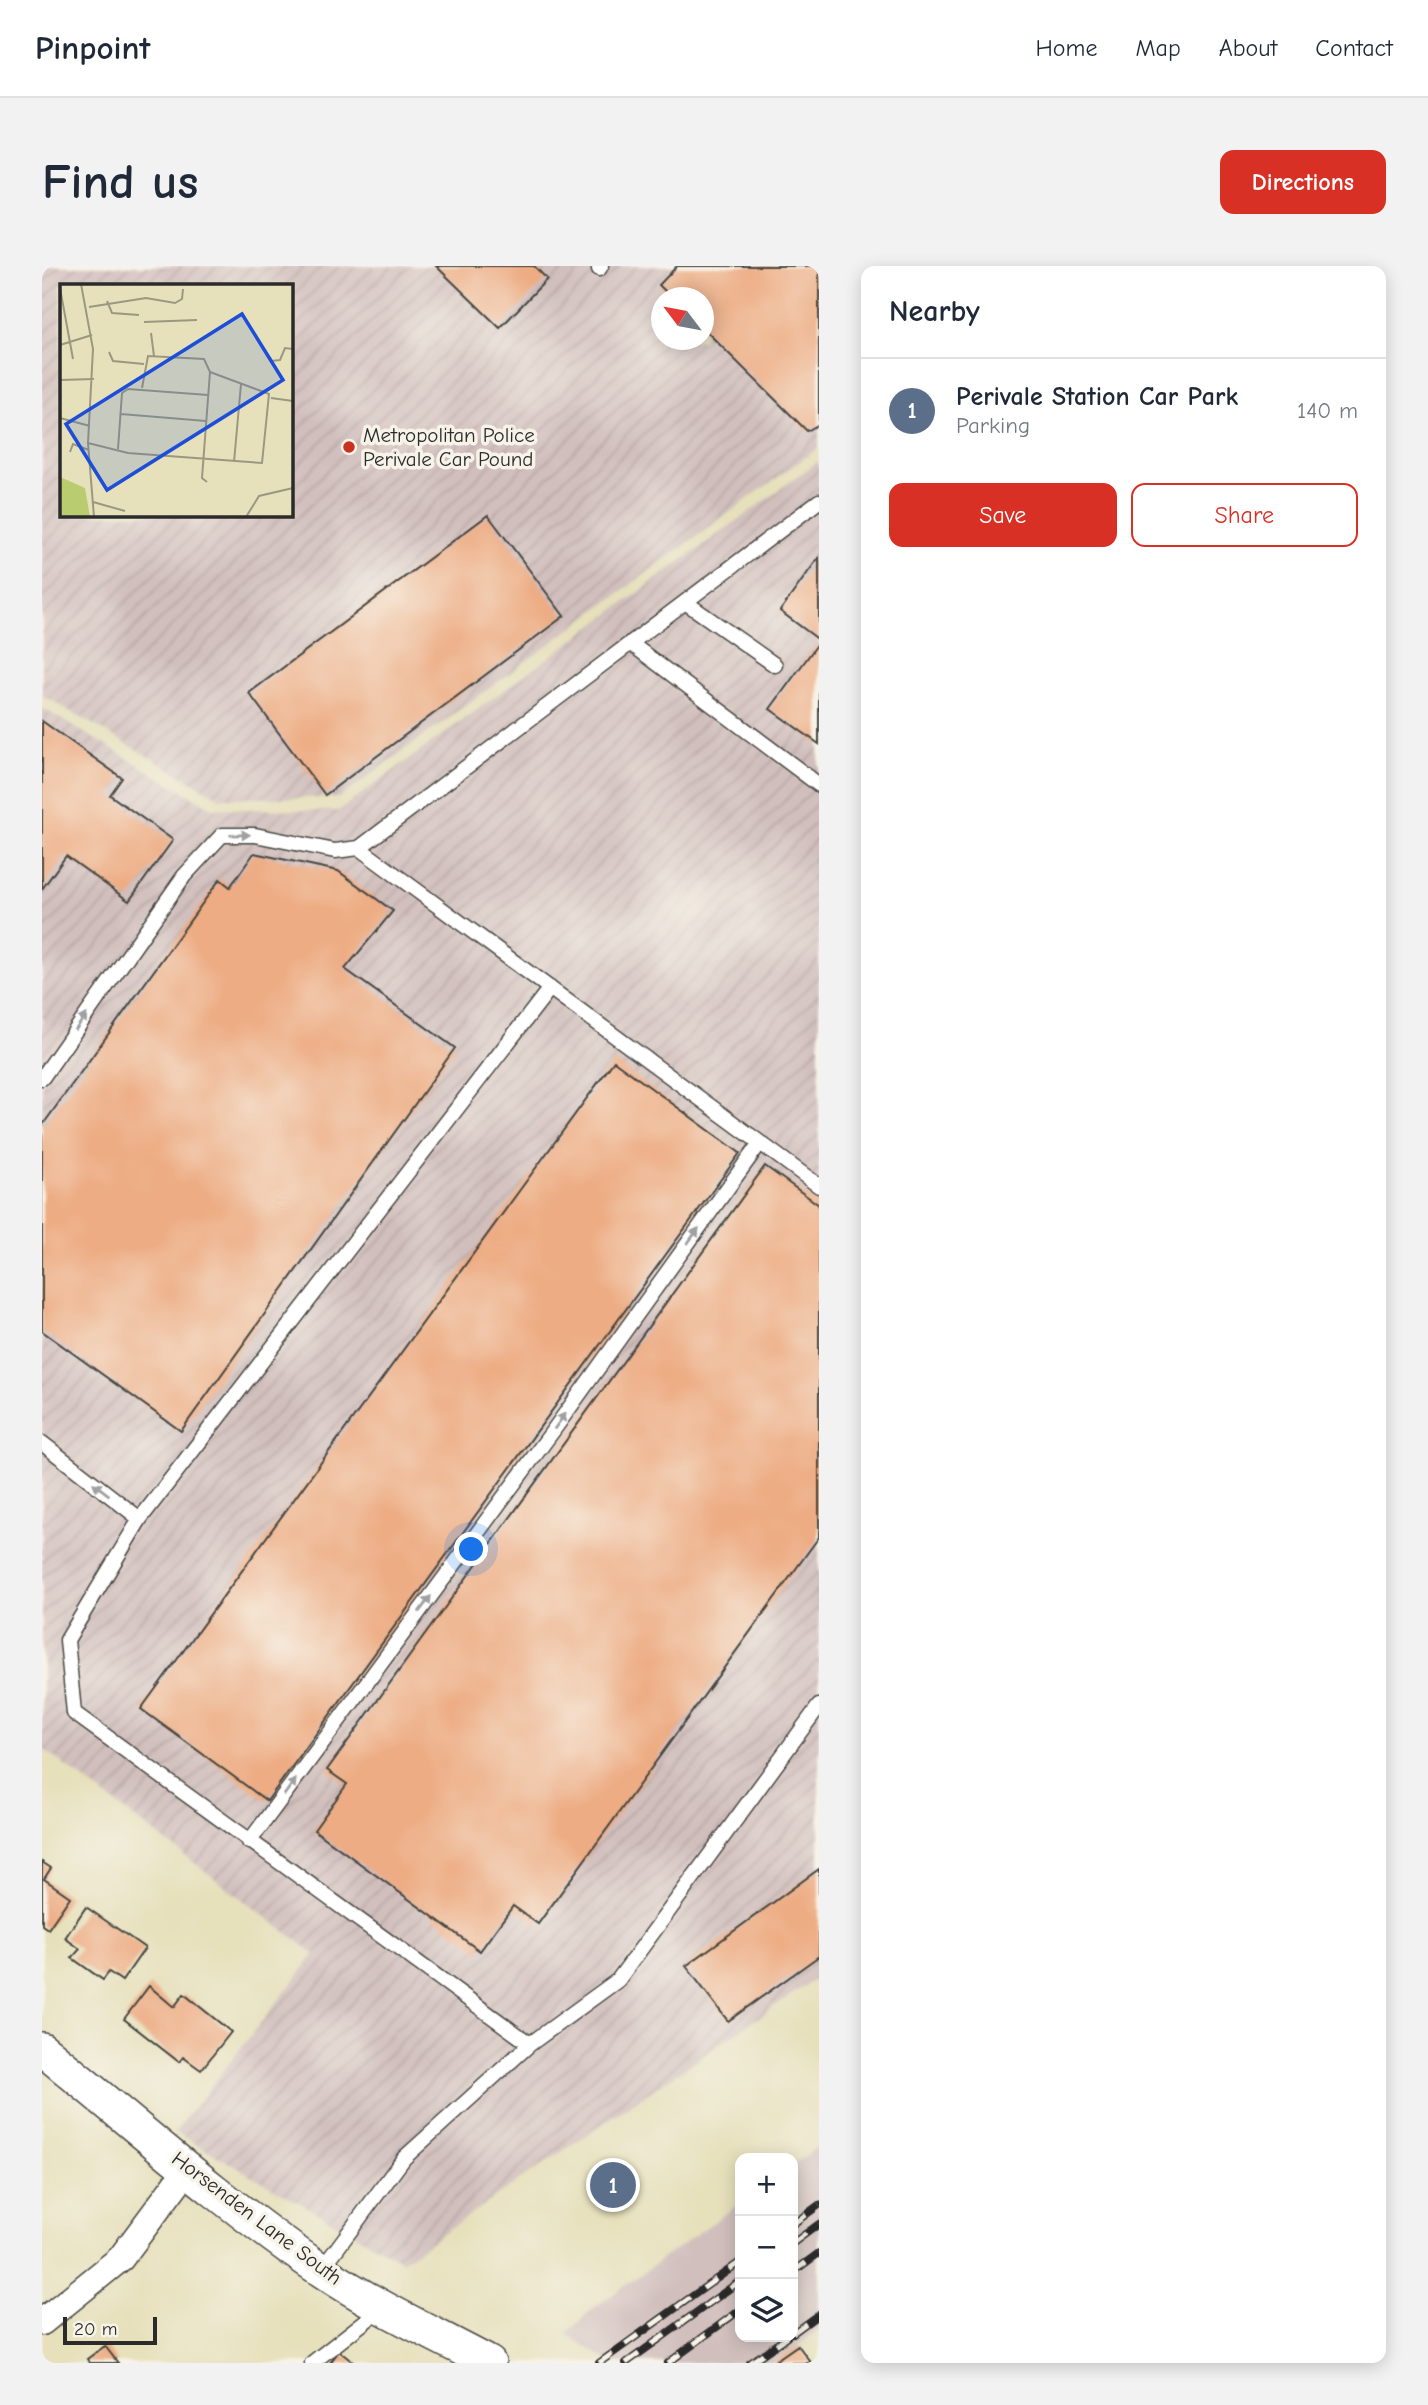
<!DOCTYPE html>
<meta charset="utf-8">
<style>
:root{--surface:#fff;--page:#f2f2f3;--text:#1f2937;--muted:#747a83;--line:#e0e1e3;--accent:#d93025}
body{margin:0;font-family:"Comic Neue",sans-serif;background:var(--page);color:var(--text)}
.controls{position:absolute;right:21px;bottom:21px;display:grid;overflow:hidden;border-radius:14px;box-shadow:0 4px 18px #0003}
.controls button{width:63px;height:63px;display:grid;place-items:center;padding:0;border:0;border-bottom:2px solid var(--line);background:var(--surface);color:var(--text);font:35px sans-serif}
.compass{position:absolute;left:609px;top:21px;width:63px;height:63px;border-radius:50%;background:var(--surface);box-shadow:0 4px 18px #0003;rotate:302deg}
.scale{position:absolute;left:21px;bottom:18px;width:94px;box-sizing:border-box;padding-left:7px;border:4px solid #2b2b2b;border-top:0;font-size:19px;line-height:24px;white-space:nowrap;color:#2b2b2b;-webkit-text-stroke:5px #f7f3e8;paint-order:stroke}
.you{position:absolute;left:430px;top:1284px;width:24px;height:24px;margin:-18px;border:5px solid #fff;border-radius:50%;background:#1a73e8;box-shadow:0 0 0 10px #1a73e833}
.badge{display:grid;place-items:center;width:46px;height:46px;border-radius:50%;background:var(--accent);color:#fff;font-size:23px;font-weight:700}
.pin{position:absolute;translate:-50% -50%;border:4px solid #fff;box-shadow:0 2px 7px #0006}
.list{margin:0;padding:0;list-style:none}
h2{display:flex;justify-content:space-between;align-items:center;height:91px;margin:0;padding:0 28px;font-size:30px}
h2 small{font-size:23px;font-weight:400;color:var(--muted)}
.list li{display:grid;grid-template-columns:46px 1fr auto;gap:21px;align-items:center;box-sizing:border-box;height:105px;padding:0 28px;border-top:2px solid var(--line)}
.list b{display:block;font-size:26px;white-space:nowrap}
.list p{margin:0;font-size:23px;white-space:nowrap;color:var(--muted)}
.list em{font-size:23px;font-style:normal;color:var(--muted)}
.actions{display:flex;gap:14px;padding:21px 28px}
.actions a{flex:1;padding:16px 0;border:2px solid var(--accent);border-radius:14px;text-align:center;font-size:24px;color:var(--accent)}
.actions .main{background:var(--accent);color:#fff}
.icon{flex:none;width:38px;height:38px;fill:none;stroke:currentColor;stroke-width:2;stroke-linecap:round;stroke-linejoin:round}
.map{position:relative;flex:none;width:777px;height:2097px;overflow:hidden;border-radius:14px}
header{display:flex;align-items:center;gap:42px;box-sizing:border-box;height:98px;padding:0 35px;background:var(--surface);border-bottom:2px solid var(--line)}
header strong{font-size:33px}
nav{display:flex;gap:38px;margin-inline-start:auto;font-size:24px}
.intro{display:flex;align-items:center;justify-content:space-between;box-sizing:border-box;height:168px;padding:0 42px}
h1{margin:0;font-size:49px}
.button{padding:18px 32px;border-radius:14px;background:var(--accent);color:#fff;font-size:24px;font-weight:700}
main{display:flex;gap:42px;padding:0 42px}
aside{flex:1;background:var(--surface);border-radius:14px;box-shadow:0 4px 18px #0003}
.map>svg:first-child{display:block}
.industrial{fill:url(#industrial-furrows);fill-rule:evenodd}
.railway{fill:#d1bfbd}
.building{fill:#edac83}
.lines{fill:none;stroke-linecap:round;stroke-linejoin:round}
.service-casing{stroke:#474641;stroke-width:17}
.minor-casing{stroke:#474641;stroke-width:29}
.tertiary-casing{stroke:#474641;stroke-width:36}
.service{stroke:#fff;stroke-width:14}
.minor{stroke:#fff;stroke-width:26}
.tertiary{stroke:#fff;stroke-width:33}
.rail-casing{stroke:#2b2b2b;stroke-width:8}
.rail{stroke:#f7f3e8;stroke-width:5;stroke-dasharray:16;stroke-linecap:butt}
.oneway{fill:#a0a0a0}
.poi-dot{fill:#c8321e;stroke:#f7f3e8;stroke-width:2.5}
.labels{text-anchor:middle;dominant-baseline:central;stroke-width:7;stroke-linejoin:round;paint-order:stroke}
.poi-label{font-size:21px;fill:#2b2b2b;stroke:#f7f3e8;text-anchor:start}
.street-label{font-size:21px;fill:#2b2b2b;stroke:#f7f3e8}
.inset-road{fill:none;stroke:#9b9881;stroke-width:2}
.view{fill:#1d4ed8;fill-opacity:0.15;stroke:#1d4ed8;stroke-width:3.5}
.inset-edge{fill:none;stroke:#2b2b2b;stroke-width:3.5}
</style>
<header>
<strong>Pinpoint</strong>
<nav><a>Home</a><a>Map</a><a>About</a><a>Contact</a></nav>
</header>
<div class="intro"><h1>Find us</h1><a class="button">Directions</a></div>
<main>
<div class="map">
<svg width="777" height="2097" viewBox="0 0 777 2097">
<defs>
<pattern id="industrial-furrows" width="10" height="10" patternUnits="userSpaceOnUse" patternTransform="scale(1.75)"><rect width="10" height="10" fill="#d1bfbd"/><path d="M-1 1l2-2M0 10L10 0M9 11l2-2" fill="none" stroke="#b4a4a3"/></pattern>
</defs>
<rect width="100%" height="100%" fill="#f7f3e8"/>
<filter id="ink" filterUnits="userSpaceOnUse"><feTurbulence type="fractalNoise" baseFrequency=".0143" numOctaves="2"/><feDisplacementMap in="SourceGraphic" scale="14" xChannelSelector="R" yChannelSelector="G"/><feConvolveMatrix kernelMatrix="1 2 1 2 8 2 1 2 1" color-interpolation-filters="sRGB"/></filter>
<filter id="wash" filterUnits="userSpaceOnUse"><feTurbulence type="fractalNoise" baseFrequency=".00686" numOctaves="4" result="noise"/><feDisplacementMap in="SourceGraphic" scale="28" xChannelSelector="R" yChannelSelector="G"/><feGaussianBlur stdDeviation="1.57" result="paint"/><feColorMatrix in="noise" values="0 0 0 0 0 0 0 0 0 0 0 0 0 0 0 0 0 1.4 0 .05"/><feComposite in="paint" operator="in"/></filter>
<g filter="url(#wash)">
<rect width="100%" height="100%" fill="#e6e0bb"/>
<path class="industrial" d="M 0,0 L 777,0 L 777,181 L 297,532 L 178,532 L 0,429 ZM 19,19 L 248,19 L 248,248 L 19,248 ZM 620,32 L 662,32 L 662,74 L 620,74 Z
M 777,195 L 777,1710 L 360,1995 L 133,1866 L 273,1688 L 0,1482 L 0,442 L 170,542 L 296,545 Z"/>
<path class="railway" d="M 777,1880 L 777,2064 L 730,2097 L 569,2097 L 524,2068 L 549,2044 L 698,1937 L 698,2071 L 751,2071 L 751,1899 Z"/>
<g id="blocks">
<path class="building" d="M 394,0 L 492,0 L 505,13 L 458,62 Z
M 635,0 L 777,0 L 777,158 L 765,165 L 662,63 L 662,32 L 630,32 L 617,19 Z
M 446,249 L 522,350 L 283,529 L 207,427 Z
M 777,291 L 777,374 L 738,345 Z
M 777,376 L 777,478 L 728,443 Z
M 0,455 L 80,512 L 68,529 L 131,574 L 87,635 L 24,590 L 0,623 Z
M 212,587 L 296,605 L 351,645 L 303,703 L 413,782 L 139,1165 L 0,1065 L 0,860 L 178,613 L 188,621 Z
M 572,795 L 698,887 L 225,1535 L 99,1443 Z
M 723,900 L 777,939 L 777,1271 L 496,1658 L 471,1640 L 438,1685 L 272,1564 L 305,1518 L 285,1504 Z
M 0,1596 L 9,1602 L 2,1613 L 28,1631 L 6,1663 L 0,1659 Z
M 777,1603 L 777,1690 L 686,1755 L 644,1700 Z
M 44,1641 L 103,1682 L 80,1715 L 67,1706 L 61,1714 L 30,1692 L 38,1683 L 23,1672 Z
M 107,1720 L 132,1741 L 142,1728 L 189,1766 L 159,1804 L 141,1791 L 137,1796 L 82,1753 Z
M 756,2079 L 769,2097 L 730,2097 Z
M 63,2080 L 76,2097 L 48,2097 L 45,2093 Z
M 297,2085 L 312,2097 L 288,2097 Z"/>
</g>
</g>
<g filter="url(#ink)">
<use href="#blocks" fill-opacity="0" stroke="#474641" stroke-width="2"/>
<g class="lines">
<g class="service-casing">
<path id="service" d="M 557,3 L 559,0
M 643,336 L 733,399
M 588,377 L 777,519
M 317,582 L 777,920
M 0,812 L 142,610 L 180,569 L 213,569 L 293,585 L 317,582 L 777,235
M 0,1177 L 98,1253
M 207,1576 L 513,1162 L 718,877
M 488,1778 L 32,1447 L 25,1374 L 98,1253 L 508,722
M 279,2004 L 362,1892 L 488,1778 L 576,1714 L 777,1440
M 270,2097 L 340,2042"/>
</g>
<g class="minor-casing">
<path id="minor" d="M 0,2056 L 79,1992 L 146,1902"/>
</g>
<g class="tertiary-casing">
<path id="tertiary" d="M 0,1783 C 91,1857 181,1937 279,2004 C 332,2040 391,2067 447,2097"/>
</g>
<use href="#service" class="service"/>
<use href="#minor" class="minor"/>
<use href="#tertiary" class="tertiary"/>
<g class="rail-casing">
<path id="rail" d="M 751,1958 L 777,1939
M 751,1977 L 777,1958
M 751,2006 L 777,1987
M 751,2067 L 777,2048
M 557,2097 L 698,1996
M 584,2097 L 698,2015
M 626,2097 L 698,2044
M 708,2097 L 745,2071"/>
</g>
<use href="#rail" class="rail"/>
</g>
<defs><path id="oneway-solid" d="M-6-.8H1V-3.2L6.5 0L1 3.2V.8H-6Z" transform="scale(1.75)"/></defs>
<g class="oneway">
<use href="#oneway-solid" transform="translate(198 569) rotate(-1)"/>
<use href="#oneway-solid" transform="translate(39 756) rotate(-55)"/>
<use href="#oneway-solid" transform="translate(651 970) rotate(-54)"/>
<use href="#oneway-solid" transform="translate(518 1155) rotate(-54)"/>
<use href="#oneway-solid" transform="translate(59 1223) rotate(-143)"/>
<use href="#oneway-solid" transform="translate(383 1338) rotate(-54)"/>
<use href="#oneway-solid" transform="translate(248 1521) rotate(-54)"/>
</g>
</g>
<circle class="poi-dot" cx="307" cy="181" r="7"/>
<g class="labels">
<g class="poi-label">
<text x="321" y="169">Metropolitan Police<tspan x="321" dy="24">Perivale Car Pound</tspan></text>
</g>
<g class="street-label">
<text transform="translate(215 1952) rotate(37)">Horsenden Lane South</text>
</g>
</g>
<g transform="translate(18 18)">
<rect width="233" height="233" fill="#e6e0bb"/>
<path d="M 0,193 L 25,204 L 30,233 L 0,233 Z" fill="#b9cc6f"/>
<path class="inset-road" d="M 21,0 L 33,65 L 28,159 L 34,233M 0,4 L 13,75M 47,17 L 52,29 L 79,31M 29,23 L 86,14 L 115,19 L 122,15 L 123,5M 84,38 L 137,36M 91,49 L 94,72M 0,61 L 32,51M 49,68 L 53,77 L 84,80M 211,77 L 220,76 L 225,64 L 233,65M 0,96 L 34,95M 82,104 L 88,72 L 144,75 L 150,88 L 142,194 L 147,198M 211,114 L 233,117M 61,130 L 146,137M 0,134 L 30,142M 28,159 L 68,169 L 202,179 L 209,110 L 150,88M 58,165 L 62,109 L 68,105 L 148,111M 10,168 L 13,160 L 29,166M 174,178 L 181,100M 33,218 L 65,227M 186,233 L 199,212 L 233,204"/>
<path class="view" d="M 182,30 L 223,96 L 47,206 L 6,140 Z"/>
<rect width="233" height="233" class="inset-edge"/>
</g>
</svg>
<div class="controls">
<button>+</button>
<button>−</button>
<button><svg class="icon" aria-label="layers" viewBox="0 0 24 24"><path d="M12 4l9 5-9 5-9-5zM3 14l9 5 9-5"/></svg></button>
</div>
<svg class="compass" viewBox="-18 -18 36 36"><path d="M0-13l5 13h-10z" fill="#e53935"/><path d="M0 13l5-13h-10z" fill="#747a83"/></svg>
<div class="scale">20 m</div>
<div class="you"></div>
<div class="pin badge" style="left:571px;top:1919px;background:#5c6f8a">1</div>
</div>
<aside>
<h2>Nearby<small></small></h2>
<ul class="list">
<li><span class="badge" style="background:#5c6f8a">1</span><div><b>Perivale Station Car Park</b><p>Parking</p></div><em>140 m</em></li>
</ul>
<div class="actions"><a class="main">Save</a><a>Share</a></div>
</aside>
</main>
